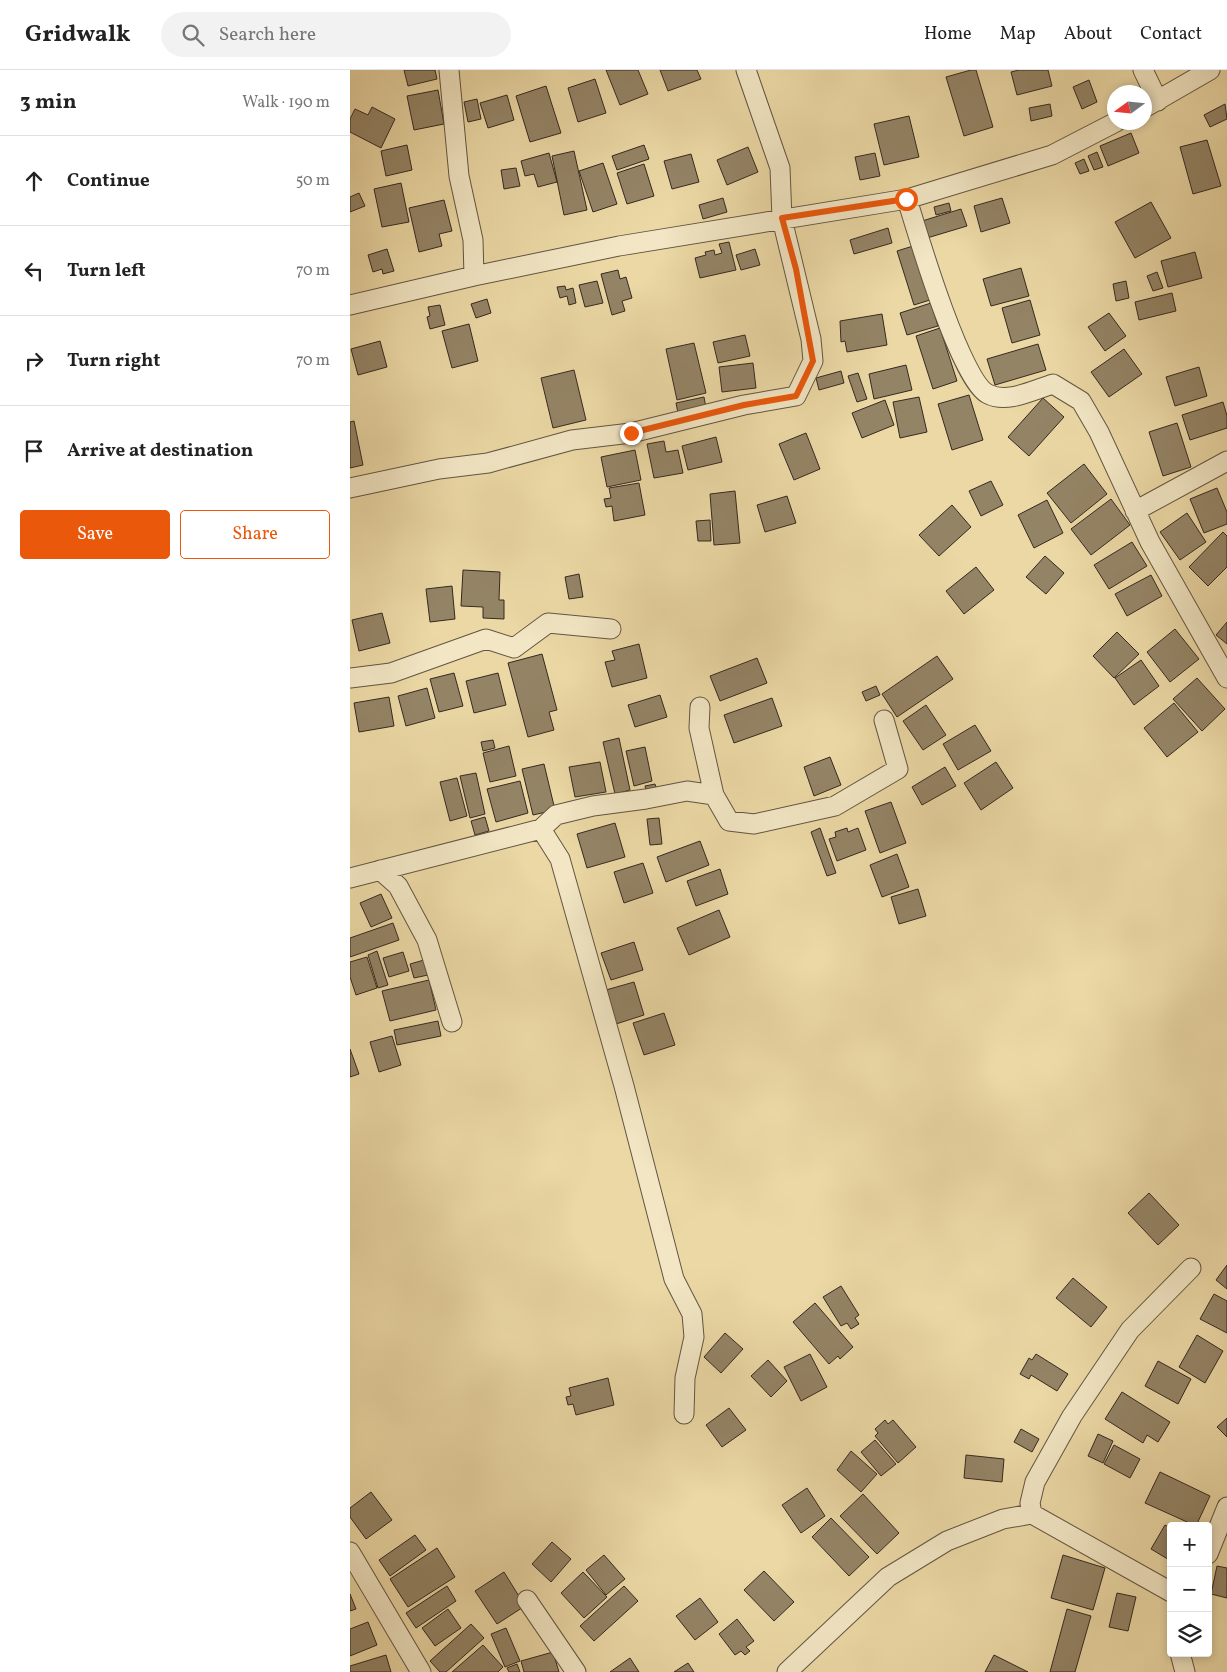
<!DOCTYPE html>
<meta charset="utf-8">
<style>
:root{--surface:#fff;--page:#f2f2f2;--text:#222;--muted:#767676;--line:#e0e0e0;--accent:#ea580c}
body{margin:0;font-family:Vollkorn,serif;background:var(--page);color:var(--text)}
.controls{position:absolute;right:15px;bottom:15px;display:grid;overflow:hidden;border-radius:5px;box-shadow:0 2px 8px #0003}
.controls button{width:45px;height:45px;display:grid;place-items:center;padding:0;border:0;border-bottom:1px solid var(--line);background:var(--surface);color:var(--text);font:25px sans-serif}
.compass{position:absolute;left:757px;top:15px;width:45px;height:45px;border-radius:50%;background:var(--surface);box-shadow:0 2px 8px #0003;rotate:255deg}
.stop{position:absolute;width:15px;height:15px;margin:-11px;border:4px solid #ea580c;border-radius:50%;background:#fff}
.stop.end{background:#ea580c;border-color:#fff;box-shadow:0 1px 5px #0008}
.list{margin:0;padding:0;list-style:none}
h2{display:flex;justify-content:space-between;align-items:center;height:65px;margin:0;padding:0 20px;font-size:21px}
h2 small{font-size:16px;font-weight:400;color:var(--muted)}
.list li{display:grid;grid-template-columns:32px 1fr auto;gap:15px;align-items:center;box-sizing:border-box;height:90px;padding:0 20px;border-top:1px solid var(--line)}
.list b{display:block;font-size:19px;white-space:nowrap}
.list em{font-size:16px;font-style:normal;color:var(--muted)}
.actions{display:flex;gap:10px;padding:15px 20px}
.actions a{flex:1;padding:11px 0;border:1px solid var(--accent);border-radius:5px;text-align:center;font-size:18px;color:var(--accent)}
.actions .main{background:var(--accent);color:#fff}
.icon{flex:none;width:28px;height:28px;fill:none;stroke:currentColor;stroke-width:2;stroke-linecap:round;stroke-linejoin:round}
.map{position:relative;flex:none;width:877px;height:1602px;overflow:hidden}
header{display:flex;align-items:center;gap:30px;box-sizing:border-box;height:70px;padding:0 25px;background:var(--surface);border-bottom:1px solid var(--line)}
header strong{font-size:24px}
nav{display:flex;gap:28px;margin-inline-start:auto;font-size:18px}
.search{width:350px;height:45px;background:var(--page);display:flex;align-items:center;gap:12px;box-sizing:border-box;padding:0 18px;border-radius:28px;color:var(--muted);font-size:19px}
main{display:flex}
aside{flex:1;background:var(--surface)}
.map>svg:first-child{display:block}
.building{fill:#948466;stroke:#352921}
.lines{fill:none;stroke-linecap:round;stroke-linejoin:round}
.minor-casing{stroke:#625542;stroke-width:21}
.minor{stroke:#f2e6c4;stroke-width:19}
.route{stroke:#ea580c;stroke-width:6}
</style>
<header>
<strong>Gridwalk</strong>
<div class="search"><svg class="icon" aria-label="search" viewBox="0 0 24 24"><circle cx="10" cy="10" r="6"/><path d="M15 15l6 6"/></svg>Search here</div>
<nav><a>Home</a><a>Map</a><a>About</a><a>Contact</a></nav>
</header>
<main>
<aside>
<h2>3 min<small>Walk · 190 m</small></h2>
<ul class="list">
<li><svg class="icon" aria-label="ahead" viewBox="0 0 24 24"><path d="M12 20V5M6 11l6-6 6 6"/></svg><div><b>Continue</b></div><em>50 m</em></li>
<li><svg class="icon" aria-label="left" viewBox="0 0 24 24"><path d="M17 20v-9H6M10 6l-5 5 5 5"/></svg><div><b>Turn left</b></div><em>70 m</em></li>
<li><svg class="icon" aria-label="right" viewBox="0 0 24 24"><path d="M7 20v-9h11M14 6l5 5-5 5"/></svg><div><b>Turn right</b></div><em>70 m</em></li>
<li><svg class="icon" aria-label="arrive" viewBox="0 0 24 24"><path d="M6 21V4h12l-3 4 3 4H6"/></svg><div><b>Arrive at destination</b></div></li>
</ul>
<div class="actions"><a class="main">Save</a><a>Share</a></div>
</aside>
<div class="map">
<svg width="877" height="1602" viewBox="0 0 877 1602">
<rect width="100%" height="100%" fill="#ebd8a5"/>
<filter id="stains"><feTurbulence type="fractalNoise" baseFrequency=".004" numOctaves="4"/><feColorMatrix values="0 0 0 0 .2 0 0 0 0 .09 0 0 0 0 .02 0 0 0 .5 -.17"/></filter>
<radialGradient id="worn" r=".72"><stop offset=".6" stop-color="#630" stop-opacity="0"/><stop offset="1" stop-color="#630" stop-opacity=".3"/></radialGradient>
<path class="building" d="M 54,0 L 85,0 L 87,9 L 58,16 Z
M 256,0 L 288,0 L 298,24 L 270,35 Z
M 310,0 L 347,0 L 351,9 L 318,21 Z
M 621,0 L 626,0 L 643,57 L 614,66 L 596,7 Z
M 669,0 L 698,0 L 702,16 L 667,25 L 661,2 Z
M 245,9 L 256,43 L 228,52 L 218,18 Z
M 739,10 L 747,32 L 732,39 L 723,17 Z
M 196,16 L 211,63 L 180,72 L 166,26 Z
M 88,20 L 94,54 L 64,60 L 57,26 Z
M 157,25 L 164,50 L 138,58 L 130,33 Z
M 127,29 L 131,49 L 118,52 L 114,32 Z
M 700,34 L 702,46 L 681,51 L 679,38 Z
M 875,34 L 877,49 L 860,57 L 854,45 Z
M 22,37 L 45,49 L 31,78 L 0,62 L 0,49 L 5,39 L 18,45 Z
M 559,46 L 569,87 L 534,95 L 524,54 Z
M 781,63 L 789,83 L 758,96 L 750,76 Z
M 857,70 L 871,116 L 843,124 L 830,77 Z
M 57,75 L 62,100 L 36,106 L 31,81 Z
M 294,75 L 299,89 L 267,100 L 262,86 Z
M 398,77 L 408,102 L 377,115 L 367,90 Z
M 224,81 L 237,140 L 214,145 L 202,86 Z
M 747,82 L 753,97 L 744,100 L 738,86 Z
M 199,83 L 207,112 L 188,117 L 184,104 L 175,106 L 171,91 Z
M 525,83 L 530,106 L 510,110 L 505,87 Z
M 341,84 L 349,112 L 322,119 L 314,91 Z
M 734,89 L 739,101 L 730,104 L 725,93 Z
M 253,93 L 267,134 L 243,142 L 229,101 Z
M 294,94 L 304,126 L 277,134 L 267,103 Z
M 166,98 L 170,116 L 154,119 L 151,100 Z
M 51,113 L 59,152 L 32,157 L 24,119 Z
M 9,123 L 15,136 L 0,142 L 0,127 Z
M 373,128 L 377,142 L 353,149 L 349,135 Z
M 652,128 L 660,153 L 631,162 L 624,136 Z
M 94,130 L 102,161 L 89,164 L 92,176 L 69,182 L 59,138 Z
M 801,132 L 821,168 L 785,188 L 765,152 Z
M 599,133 L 601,141 L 586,145 L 584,137 Z
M 611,139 L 617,156 L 577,168 L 572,151 Z
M 538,158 L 542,173 L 504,184 L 500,170 Z
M 379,172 L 386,200 L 350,208 L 345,188 L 356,185 L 355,182 L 364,180 L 365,185 L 372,183 L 369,174 Z
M 563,176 L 580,230 L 564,235 L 547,181 Z
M 37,179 L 44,201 L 33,204 L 32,199 L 23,202 L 18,185 Z
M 405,179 L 410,195 L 391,200 L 386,185 Z
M 845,182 L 852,208 L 818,217 L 811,191 Z
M 671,198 L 679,226 L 641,236 L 633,209 Z
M 268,200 L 270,209 L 276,207 L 282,228 L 272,231 L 275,241 L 262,245 L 251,204 Z
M 807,202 L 813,218 L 803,221 L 797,206 Z
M 247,211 L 253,233 L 235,237 L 229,215 Z
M 776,211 L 779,228 L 766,231 L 763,214 Z
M 215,216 L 216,220 L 223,218 L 226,233 L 219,235 L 217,226 L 210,228 L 207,217 Z
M 822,223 L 826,241 L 789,250 L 785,232 Z
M 137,229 L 141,243 L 126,248 L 121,234 Z
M 680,230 L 690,265 L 662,273 L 652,238 Z
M 581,233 L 588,256 L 557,265 L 550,243 Z
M 90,235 L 95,255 L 80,259 L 77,247 L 80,246 L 78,237 Z
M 759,243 L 776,266 L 755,281 L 738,257 Z
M 532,244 L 537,275 L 497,282 L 495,271 L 491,272 L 490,251 Z
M 119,254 L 128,291 L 102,298 L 92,261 Z
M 590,258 L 607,311 L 583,319 L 566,266 Z
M 395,265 L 400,286 L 368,293 L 363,272 Z
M 30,271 L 37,297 L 8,305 L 1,279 Z
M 344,273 L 356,323 L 327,330 L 316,279 Z
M 688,274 L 696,300 L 645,315 L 637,289 Z
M 774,279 L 792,304 L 759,327 L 741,302 Z
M 403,293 L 406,318 L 372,322 L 369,297 Z
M 556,295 L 562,320 L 524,329 L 519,304 Z
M 849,297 L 857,326 L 825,336 L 816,307 Z
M 224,300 L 236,350 L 203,358 L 191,308 Z
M 491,301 L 494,313 L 469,320 L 466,308 Z
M 508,303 L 517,329 L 507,332 L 498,306 Z
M 619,325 L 633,370 L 602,380 L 588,334 Z
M 354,327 L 356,338 L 328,343 L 326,333 Z
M 569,327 L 577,362 L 550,368 L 543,332 Z
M 693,328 L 714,347 L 679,386 L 658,367 Z
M 535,330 L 544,355 L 512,368 L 502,343 Z
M 873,332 L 877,346 L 877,358 L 840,370 L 832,345 Z
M 4,351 L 13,395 L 0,398 L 0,352 Z
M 827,353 L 841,397 L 813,406 L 799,362 Z
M 456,363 L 470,399 L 444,410 L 429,374 Z
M 366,367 L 372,392 L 338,400 L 332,376 Z
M 314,371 L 316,382 L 328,380 L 333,403 L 304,408 L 297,374 Z
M 285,380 L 291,410 L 257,417 L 251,387 Z
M 734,394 L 757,424 L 721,453 L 697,423 Z
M 641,411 L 653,435 L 631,446 L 619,421 Z
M 289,413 L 295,445 L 264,451 L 262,436 L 256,437 L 254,429 L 261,428 L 259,418 Z
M 867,418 L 877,442 L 877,454 L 854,463 L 840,429 Z
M 385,421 L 390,473 L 364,475 L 360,424 Z
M 437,426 L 446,453 L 415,462 L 407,435 Z
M 761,429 L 780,455 L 741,485 L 721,459 Z
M 697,430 L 713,463 L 684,478 L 668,445 Z
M 602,435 L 621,457 L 589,486 L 569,465 Z
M 837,443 L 856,472 L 830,490 L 810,462 Z
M 360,450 L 361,471 L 348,471 L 346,451 Z
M 873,462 L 877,466 L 877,497 L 858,516 L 839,497 Z
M 782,472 L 797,496 L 759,519 L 744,495 Z
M 695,486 L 714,503 L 696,524 L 676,507 Z
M 626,497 L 644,520 L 614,544 L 596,521 Z
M 113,500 L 150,502 L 149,530 L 154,530 L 154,549 L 133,548 L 133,537 L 111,536 Z
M 229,504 L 233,527 L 219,529 L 215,507 Z
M 801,505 L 812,526 L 777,546 L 765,524 Z
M 102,516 L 105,549 L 80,552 L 76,519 Z
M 32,543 L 40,573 L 9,581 L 2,550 Z
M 877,552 L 877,574 L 866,565 Z
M 825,559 L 849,589 L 820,612 L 797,582 Z
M 767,562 L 789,584 L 764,608 L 743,586 Z
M 289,574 L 297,608 L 262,617 L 255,592 L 265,590 L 262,581 Z
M 192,584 L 207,640 L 199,642 L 204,660 L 178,667 L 158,593 Z
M 587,586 L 603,609 L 547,647 L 532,624 Z
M 407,588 L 417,613 L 370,631 L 360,606 Z
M 791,590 L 809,616 L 784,635 L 765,608 Z
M 104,603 L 113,636 L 89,642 L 80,609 Z
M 148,603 L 156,635 L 124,643 L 116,611 Z
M 847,608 L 875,639 L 852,661 L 823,629 Z
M 526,616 L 530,625 L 516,631 L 512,622 Z
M 77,618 L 85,648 L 56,656 L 48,626 Z
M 310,625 L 317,647 L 285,657 L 278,635 Z
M 39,627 L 44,656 L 9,662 L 4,633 Z
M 422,628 L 432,656 L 384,673 L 374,645 Z
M 824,633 L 848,662 L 817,687 L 794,658 Z
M 576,635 L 596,665 L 573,680 L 553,651 Z
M 625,655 L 641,681 L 608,700 L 593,674 Z
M 269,668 L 280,720 L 265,724 L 253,672 Z
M 143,670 L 145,678 L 133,681 L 131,672 Z
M 159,676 L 166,706 L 140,712 L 133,683 Z
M 295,677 L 302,711 L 284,716 L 276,681 Z
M 480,687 L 491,715 L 464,726 L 454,697 Z
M 250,692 L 256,722 L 225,727 L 219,697 Z
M 646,692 L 663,718 L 631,740 L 614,713 Z
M 194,694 L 205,740 L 183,745 L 172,699 Z
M 595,697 L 606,716 L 572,735 L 562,717 Z
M 126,703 L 135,744 L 120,748 L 110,706 Z
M 107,708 L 117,746 L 100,751 L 90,712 Z
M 170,711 L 178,743 L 146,752 L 137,719 Z
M 305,714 L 308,723 L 297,725 L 295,716 Z
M 541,732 L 556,773 L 530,783 L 515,741 Z
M 135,747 L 139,761 L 125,765 L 121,751 Z
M 309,748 L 312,774 L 300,775 L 297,749 Z
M 265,753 L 275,787 L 237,798 L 227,764 Z
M 470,758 L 486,803 L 477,806 L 461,762 Z
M 497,758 L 498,762 L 508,758 L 516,780 L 487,791 L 479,769 L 486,767 L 485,762 Z
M 350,771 L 359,795 L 316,812 L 307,787 Z
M 547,784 L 559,817 L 532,827 L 520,795 Z
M 293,793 L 303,823 L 274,833 L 264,802 Z
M 370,799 L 378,824 L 346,836 L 337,811 Z
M 568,819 L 576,846 L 549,854 L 541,827 Z
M 31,824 L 42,848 L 21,857 L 10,833 Z
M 369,840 L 380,867 L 339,885 L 327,858 Z
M 43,853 L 49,870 L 0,887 L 0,868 Z
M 284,872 L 293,900 L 261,910 L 251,883 Z
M 27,881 L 38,915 L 28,918 L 18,885 Z
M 53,882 L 59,901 L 39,907 L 33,888 Z
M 17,887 L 27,918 L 6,925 L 0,907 L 0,892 Z
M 74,890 L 78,905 L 64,908 L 60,894 Z
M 79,910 L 86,940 L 40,951 L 32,921 Z
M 284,912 L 294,945 L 266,954 L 256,920 Z
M 314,943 L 325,975 L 294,985 L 283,953 Z
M 88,951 L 91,966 L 47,975 L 44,960 Z
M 42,966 L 51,995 L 29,1002 L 20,972 Z
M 0,979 L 9,1004 L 0,1007 Z
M 799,1123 L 829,1155 L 808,1175 L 778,1143 Z
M 877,1195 L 877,1219 L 866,1210 Z
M 723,1208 L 757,1237 L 741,1257 L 706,1228 Z
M 491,1216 L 509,1245 L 505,1248 L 509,1254 L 501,1259 L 497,1253 L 491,1256 L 473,1227 Z
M 864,1224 L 877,1231 L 877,1263 L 850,1249 Z
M 465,1233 L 503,1277 L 490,1289 L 488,1286 L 479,1294 L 443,1252 Z
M 375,1263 L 393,1279 L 371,1303 L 354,1287 Z
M 847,1265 L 873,1281 L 855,1313 L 829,1297 Z
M 460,1284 L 477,1317 L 451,1331 L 434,1297 Z
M 686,1284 L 718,1304 L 707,1321 L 681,1305 L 679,1309 L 670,1304 L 679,1288 L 682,1290 Z
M 418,1290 L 437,1311 L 421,1327 L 401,1306 Z
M 808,1291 L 841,1309 L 828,1334 L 795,1316 Z
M 258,1308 L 264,1335 L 226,1345 L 223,1334 L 218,1335 L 216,1327 L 221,1326 L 219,1318 Z
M 772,1322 L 820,1352 L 808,1372 L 797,1365 L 793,1373 L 755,1349 Z
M 379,1338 L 396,1360 L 372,1377 L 356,1355 Z
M 877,1348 L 877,1367 L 867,1357 Z
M 535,1350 L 538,1354 L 543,1350 L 566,1377 L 548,1393 L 525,1366 L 528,1363 L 525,1359 Z
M 671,1359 L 689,1369 L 682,1382 L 664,1372 Z
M 748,1364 L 763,1371 L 753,1393 L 738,1386 Z
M 525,1370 L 546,1394 L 531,1406 L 511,1382 Z
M 764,1375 L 790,1389 L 780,1408 L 754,1394 Z
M 501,1381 L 527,1404 L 511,1422 L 487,1400 Z
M 616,1385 L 654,1389 L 652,1412 L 614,1408 Z
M 810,1402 L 860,1426 L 846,1456 L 795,1433 Z
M 457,1418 L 475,1446 L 451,1463 L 432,1435 Z
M 21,1422 L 42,1450 L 16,1469 L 0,1447 L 0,1438 Z
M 513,1424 L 549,1463 L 527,1484 L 490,1446 Z
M 481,1448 L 519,1487 L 499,1506 L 462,1467 Z
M 815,1455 L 821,1458 L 821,1491 L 801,1479 Z
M 65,1465 L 76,1480 L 40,1506 L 29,1490 Z
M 202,1472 L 221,1489 L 201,1512 L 182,1494 Z
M 87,1478 L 105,1507 L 58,1537 L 40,1509 Z
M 254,1485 L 275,1509 L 256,1525 L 236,1500 Z
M 713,1485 L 755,1498 L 743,1540 L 701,1528 Z
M 867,1496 L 877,1498 L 877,1528 L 861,1524 Z
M 414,1501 L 444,1532 L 424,1551 L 394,1520 Z
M 154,1502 L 175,1536 L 147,1554 L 125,1521 Z
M 233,1502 L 257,1527 L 234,1548 L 211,1523 Z
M 97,1516 L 106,1531 L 66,1558 L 56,1543 Z
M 274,1516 L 288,1531 L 244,1571 L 230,1556 Z
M 767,1523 L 786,1527 L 778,1561 L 759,1557 Z
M 0,1524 L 6,1539 L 0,1541 Z
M 350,1528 L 368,1552 L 345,1570 L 326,1546 Z
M 98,1539 L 111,1558 L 85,1576 L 72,1558 Z
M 717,1539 L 741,1546 L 725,1602 L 700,1602 Z
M 387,1549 L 404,1571 L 396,1577 L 400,1581 L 395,1585 L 391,1581 L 385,1585 L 369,1564 Z
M 18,1552 L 27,1575 L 0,1586 L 0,1559 Z
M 121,1554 L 134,1568 L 96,1602 L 90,1602 L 80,1591 Z
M 156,1558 L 170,1591 L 155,1597 L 141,1564 Z
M 133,1575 L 153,1597 L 148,1602 L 102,1602 Z
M 203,1582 L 209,1602 L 174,1602 L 171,1591 Z
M 36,1585 L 41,1602 L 0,1602 L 0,1596 Z
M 644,1585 L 678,1602 L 635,1602 Z
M 280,1588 L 289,1602 L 260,1602 Z
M 338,1593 L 344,1602 L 324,1602 Z
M 167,1594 L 170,1602 L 159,1602 L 157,1598 Z"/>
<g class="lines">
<g class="minor-casing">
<path id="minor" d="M 99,0 L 109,106 L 123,170 L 124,206
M 793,0 L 808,31
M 794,38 L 860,0
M 557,129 C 567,162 611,312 638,324 C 657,334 683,320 703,314 L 731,331 L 749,362 L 800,472 L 877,608
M 0,235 L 124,206 L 269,176 L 557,129 L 702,85 L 766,52
M 0,418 L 89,399 L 138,393 L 222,370 L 281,363 L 394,335 L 446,326 L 463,291 L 461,269 L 432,149 L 430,98 L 396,0
M 785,441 L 877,391
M 0,608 L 41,603 L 136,569 L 164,578 L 198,553 L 261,559
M 350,637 L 349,658 L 364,725
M 191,759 L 210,789 L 274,1016 L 324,1209 L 342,1244 L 344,1267 L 335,1308 L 334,1344
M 30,800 L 48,816 L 77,870 L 102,952
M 0,808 L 191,759 L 206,745 L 243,736 L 296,729 L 337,721 L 364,725 L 379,751 L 404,754 L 485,736 L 548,699 L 534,650
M 682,1444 L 680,1433 L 685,1412 L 722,1346 L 780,1260 L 841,1198
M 0,1482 L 71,1602
M 858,1484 L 877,1437
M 177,1530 L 226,1602
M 830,1583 L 835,1602
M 437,1602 L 538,1507 L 597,1471 L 653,1449 L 682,1444 L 821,1522"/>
</g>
<use href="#minor" class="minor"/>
</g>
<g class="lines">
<path class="route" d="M 281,363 L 394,335 L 446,326 L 463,291 L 446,199 L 432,148 L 556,129"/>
</g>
<rect width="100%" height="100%" filter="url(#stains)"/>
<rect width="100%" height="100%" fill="url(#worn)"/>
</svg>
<div class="controls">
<button>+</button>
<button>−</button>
<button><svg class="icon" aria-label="layers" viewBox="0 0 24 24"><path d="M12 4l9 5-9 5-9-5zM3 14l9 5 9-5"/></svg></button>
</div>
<svg class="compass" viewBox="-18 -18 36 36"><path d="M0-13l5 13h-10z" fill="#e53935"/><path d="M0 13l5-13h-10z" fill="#767676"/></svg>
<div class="stop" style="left:556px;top:129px"></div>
<div class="stop end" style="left:281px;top:363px"></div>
</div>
</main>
